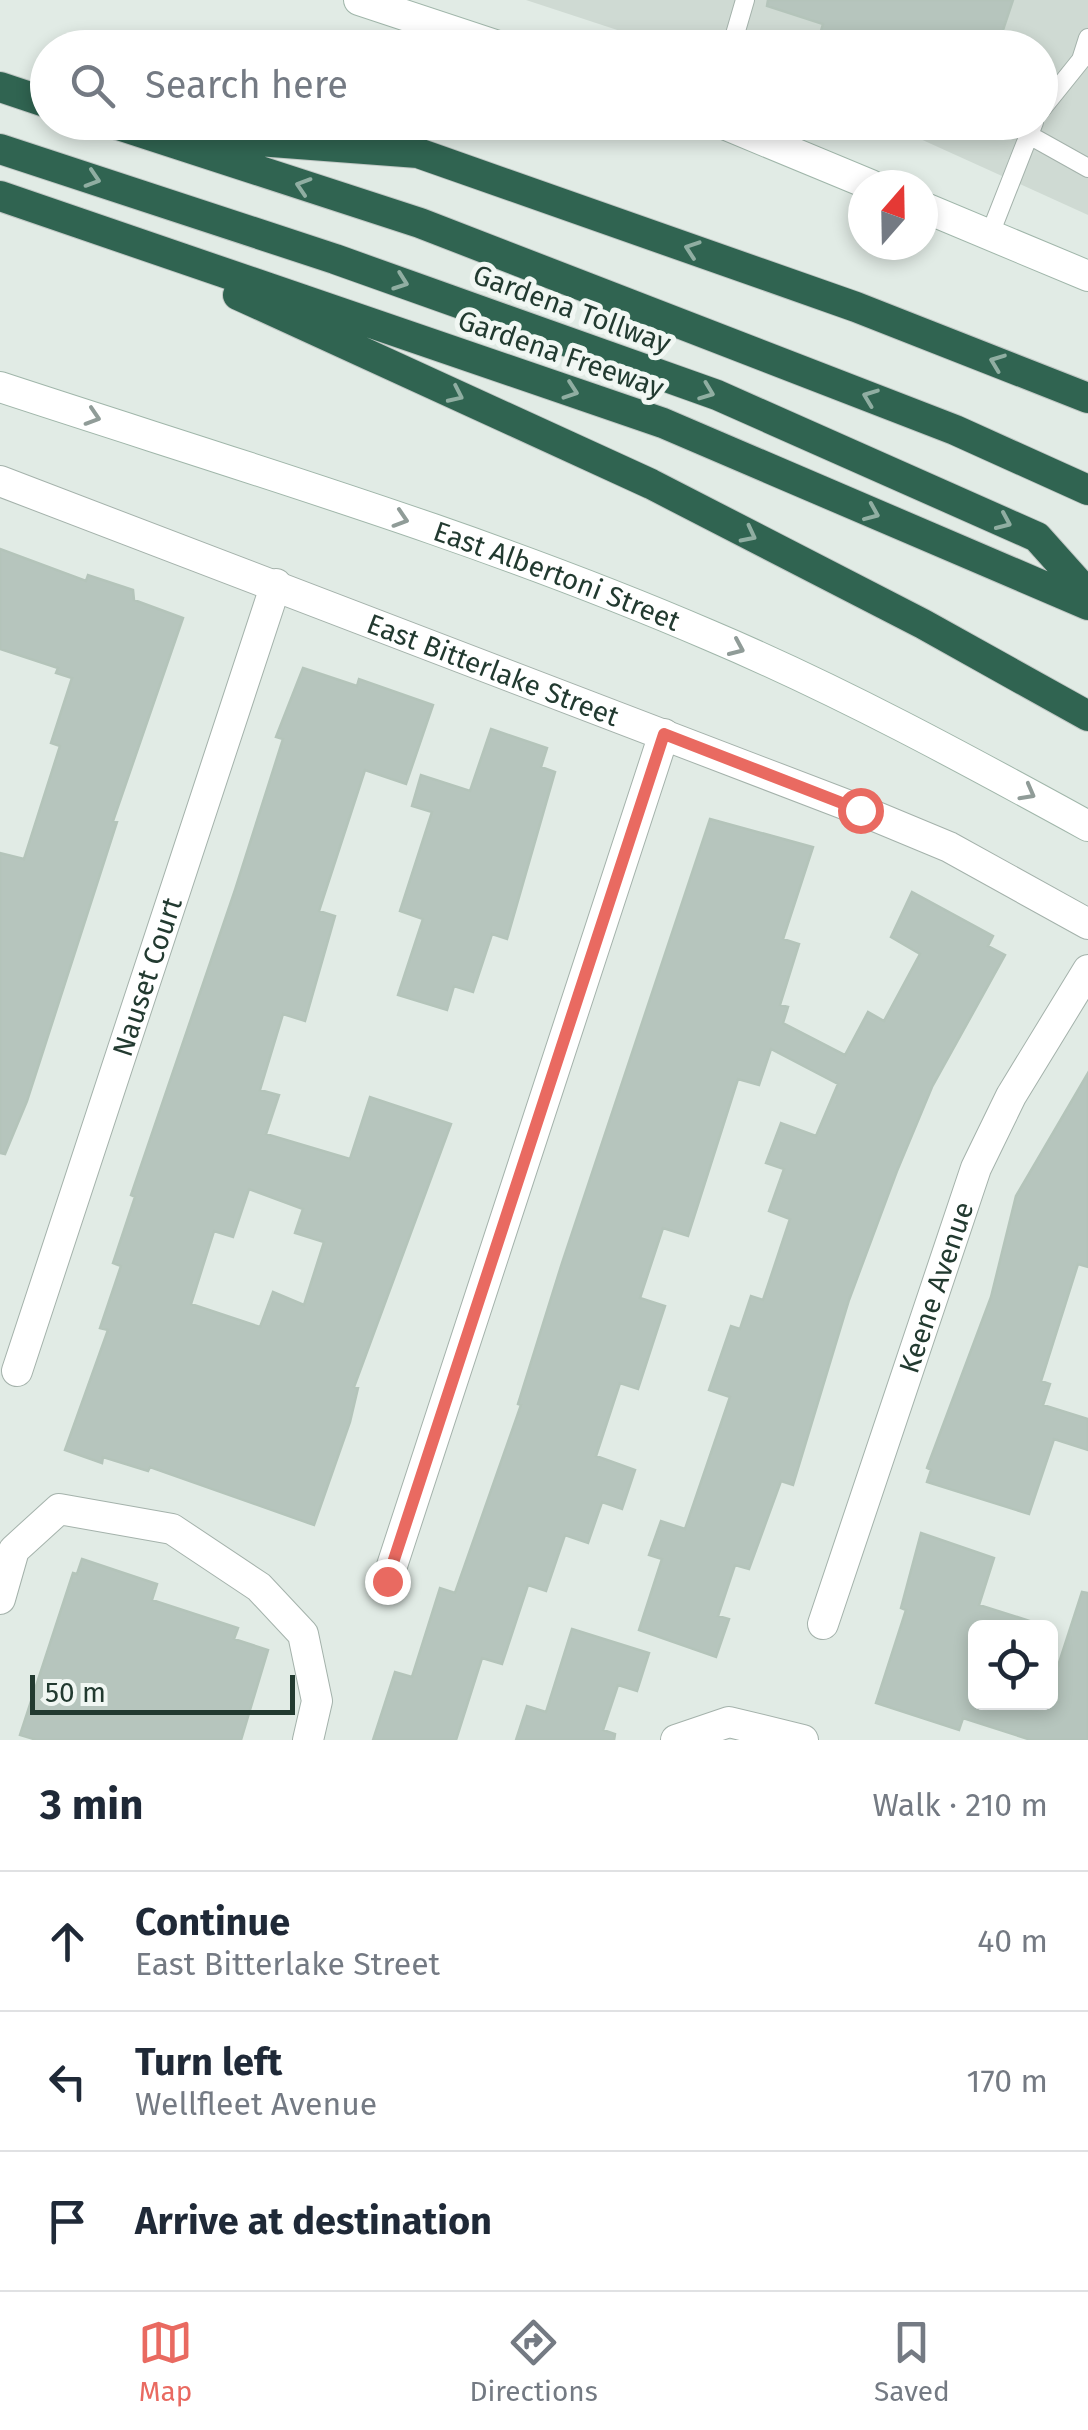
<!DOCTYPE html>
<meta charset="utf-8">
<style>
:root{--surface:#fff;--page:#f2f2f3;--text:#1f2937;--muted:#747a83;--line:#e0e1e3;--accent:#e96a61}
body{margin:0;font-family:"Fira Sans",sans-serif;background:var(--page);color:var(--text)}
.controls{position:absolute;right:30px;bottom:30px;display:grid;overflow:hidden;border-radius:15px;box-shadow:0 5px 15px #0003}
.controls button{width:90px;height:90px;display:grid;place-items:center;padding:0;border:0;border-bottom:2px solid var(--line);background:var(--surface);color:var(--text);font:50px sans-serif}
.compass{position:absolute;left:848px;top:170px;width:90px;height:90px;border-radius:50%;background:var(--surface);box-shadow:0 5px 15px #0003;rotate:20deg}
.scale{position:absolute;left:30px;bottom:25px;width:265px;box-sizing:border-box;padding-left:10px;border:5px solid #223a30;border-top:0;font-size:28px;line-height:35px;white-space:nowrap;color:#223a30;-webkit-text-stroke:8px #f1f7f3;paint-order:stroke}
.stop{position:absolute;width:30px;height:30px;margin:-22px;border:8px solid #e96a61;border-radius:50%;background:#fff}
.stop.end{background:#e96a61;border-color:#fff;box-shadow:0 2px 10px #0008}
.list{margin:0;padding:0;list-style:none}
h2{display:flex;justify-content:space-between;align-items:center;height:130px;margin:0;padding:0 40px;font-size:42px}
h2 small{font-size:32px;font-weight:400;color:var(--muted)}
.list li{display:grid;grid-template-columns:65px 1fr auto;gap:30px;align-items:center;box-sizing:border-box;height:140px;padding:0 40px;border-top:2px solid var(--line)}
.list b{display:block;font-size:38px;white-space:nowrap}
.list p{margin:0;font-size:32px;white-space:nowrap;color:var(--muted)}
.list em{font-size:32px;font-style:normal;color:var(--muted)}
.icon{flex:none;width:55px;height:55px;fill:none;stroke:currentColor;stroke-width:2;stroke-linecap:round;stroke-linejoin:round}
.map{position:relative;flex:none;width:1088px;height:1740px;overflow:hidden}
.search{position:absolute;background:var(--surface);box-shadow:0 5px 15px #0003;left:30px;right:30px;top:30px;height:110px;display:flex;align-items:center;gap:25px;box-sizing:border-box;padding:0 35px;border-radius:55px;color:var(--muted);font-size:38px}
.sheet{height:550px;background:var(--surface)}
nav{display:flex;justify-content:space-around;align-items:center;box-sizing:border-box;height:140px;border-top:2px solid var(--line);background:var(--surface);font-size:28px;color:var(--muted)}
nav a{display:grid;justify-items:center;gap:5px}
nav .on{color:var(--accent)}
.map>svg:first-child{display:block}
.built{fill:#cfdad3}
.building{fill:#b6c5bd;stroke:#b4c4ba;stroke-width:2.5;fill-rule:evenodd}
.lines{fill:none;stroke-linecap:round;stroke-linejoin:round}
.service-casing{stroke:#a4b2ab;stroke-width:20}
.minor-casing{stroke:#a4b2ab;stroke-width:32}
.tertiary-casing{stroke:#a4b2ab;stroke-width:32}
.secondary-casing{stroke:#a0b6aa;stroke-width:32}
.motorway-casing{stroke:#c1c8c5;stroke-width:32}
.service{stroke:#fff;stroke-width:18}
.minor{stroke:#fff;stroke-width:30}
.tertiary{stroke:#fff;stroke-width:30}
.secondary{stroke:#fff;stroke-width:30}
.motorway{stroke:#306451;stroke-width:30}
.oneway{stroke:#90aea2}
.oneway2{stroke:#909c98}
.route{stroke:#e96a61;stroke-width:12}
.labels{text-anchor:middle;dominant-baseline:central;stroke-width:10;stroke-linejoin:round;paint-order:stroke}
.street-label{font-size:28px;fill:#223a30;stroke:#f1f7f3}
</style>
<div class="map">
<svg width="1088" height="1740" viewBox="0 0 1088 1740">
<rect width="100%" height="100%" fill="#e1ebe5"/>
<path class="built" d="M 526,0 L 1088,0 L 1088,215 L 885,123 L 1040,122 L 1040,48 L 669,47 Z"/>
<path class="building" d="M 768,0 L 1013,0 L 997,48 L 816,48 L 823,24 L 767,6 Z
M 0,549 L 86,581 L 88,575 L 133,590 L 134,600 L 183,618 L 113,821 L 117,822 L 27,1101 L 5,1154 L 0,1153 L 0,853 L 24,859 L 60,746 L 51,743 L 72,678 L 56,673 L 58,668 L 0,649 Z
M 303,668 L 357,686 L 359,679 L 433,705 L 406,784 L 365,770 L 319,911 L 335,916 L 305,1021 L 283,1014 L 260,1090 L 279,1095 L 266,1134 L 350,1159 L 370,1097 L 451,1124 L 354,1387 L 358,1388 L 350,1422 L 314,1525 L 150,1467 L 148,1471 L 103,1457 L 102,1463 L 65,1450 L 108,1330 L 100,1328 L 121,1266 L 113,1263 L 135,1197 L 131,1195 L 235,890 L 283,739 L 276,737 ZM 249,1189 L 303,1209 L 295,1233 L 324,1242 L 304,1305 L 273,1292 L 260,1327 L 191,1304 L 214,1231 L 233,1237 Z
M 491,729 L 547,748 L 541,767 L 555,772 L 507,939 L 492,934 L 473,992 L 454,986 L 447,1010 L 398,995 L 423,919 L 400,911 L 432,812 L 412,806 L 421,775 L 470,791 Z
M 710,819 L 813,847 L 783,939 L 799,944 L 780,1005 L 788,1007 L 783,1023 L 845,1055 L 868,1012 L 884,1021 L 920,954 L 891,937 L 912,892 L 993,936 L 988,946 L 1005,955 L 932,1087 L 897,1171 L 849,1300 L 793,1485 L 781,1481 L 749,1569 L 735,1565 L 718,1616 L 729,1619 L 716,1657 L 639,1630 L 662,1559 L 649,1555 L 661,1521 L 685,1529 L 730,1397 L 709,1390 L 731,1326 L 740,1329 L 751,1296 L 763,1300 L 790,1219 L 769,1211 L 784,1169 L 766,1163 L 781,1123 L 816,1136 L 838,1084 L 771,1049 L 759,1085 L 738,1079 L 688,1236 L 663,1228 L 640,1298 L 665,1306 L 638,1389 L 620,1383 L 596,1456 L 635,1470 L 622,1509 L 602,1502 L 588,1543 L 565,1535 L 546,1591 L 528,1585 L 502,1664 L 482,1658 L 456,1740 L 373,1740 L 395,1672 L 412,1677 L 440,1588 L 455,1593 L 521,1405 L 518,1404 L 562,1263 Z
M 1088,1073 L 1088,1267 L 1078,1264 L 1041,1381 L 1050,1384 L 1043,1405 L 1088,1419 L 1088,1450 L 1054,1439 L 1029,1514 L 927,1482 L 931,1470 L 927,1468 L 991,1297 L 1016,1196 Z
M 921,1533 L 994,1558 L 979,1605 L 1030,1621 L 1029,1628 L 976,1628 L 976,1702 L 1059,1702 L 1057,1669 L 1082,1592 L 1088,1593 L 1088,1740 L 1031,1740 L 963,1718 L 959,1730 L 876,1703 L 906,1610 L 901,1608 Z
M 82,1559 L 157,1584 L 152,1600 L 238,1628 L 234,1639 L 268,1650 L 241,1740 L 37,1740 L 20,1735 L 73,1573 L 77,1574 Z
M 572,1629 L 649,1653 L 637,1691 L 618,1685 L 603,1730 L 615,1734 L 614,1740 L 516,1740 L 527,1706 L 546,1712 Z"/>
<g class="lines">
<g class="service-casing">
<path id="service" d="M 731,48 L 745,0
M 1040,111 L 1081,60 L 1088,38
M 1029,135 L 1088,168
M 990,234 L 1034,122"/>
</g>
<g class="minor-casing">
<g id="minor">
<path id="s1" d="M 17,1371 L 276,584"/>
<path d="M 387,1581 L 664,734"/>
<path d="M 0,1599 L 14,1550 L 59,1509 L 172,1529 L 259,1587 L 303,1634 L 317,1701 L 308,1740"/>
<path id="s2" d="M 823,1624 L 976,1168 L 1011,1096 L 1088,970"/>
<path d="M 676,1740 L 729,1722 L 803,1740"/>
</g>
</g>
<g class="tertiary-casing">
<g id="tertiary">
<path id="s3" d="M 0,481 L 860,810 L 949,847 L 1088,924"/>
</g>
</g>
<g class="secondary-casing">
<g id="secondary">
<path d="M 359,0 L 504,48"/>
<path d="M 719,122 L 871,185"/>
<path d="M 923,207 L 1088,276"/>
<path id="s4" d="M 0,387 C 237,465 479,536 709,635 C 839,690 964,758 1088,826"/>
</g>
</g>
<g class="motorway-casing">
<path id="motorway" d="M 0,87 L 48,103
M 109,122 L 420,223 L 955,430 L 1088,490
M 190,136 L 418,153 L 856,307 L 1088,398
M 0,149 L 335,259 L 717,395 L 1037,537 L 1088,594
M 0,196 L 663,423 L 1088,605
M 238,295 L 651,484 L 923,624 L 1088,716"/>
</g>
<use href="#service" class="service"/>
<use href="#minor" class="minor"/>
<use href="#tertiary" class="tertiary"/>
<use href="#secondary" class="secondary"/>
<use href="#motorway" class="motorway"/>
</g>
<defs><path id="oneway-chevron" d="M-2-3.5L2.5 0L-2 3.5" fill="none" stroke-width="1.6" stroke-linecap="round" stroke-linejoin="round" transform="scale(2.5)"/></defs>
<g class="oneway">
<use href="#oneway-chevron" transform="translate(93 179) rotate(18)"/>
<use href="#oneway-chevron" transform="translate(303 186) rotate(-162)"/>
<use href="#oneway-chevron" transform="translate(692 249) rotate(-161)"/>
<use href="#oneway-chevron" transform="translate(401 282) rotate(20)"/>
<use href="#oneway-chevron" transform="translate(997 362) rotate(-159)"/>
<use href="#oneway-chevron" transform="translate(571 391) rotate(19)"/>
<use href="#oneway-chevron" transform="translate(707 392) rotate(21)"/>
<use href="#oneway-chevron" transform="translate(456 395) rotate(25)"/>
<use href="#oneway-chevron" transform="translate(870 397) rotate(-159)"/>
<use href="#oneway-chevron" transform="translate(872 513) rotate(23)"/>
<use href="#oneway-chevron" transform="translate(1004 522) rotate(24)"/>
<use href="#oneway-chevron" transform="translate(749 535) rotate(27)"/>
</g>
<g class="oneway2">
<use href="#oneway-chevron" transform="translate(93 417) rotate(18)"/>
<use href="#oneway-chevron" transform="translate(401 519) rotate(18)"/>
<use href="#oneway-chevron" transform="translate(737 648) rotate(24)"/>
<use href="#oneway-chevron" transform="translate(1028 793) rotate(29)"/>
</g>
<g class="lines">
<path class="route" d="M 387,1581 L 664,734 L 860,810"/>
</g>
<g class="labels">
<g class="street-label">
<text transform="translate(572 309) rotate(20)">Gardena Tollway</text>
<text transform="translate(561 354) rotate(19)">Gardena Freeway</text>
<text stroke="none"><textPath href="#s4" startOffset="588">East Albertoni Street</textPath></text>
<text stroke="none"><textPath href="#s3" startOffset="528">East Bitterlake Street</textPath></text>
<text stroke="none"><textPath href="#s1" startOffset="415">Nauset Court</textPath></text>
<text stroke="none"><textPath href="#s2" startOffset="355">Keene Avenue</textPath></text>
</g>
</g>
</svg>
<div class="controls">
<button><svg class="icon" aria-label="locate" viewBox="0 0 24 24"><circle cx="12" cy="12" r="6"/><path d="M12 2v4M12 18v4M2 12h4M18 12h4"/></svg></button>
</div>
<svg class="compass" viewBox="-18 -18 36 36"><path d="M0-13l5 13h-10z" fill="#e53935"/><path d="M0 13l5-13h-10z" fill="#747a83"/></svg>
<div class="scale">50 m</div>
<div class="stop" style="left:860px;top:810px"></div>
<div class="stop end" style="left:387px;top:1581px"></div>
<div class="search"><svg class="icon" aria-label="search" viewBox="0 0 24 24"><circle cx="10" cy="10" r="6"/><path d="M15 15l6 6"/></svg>Search here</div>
</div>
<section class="sheet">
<h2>3 min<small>Walk · 210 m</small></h2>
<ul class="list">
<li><svg class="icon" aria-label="ahead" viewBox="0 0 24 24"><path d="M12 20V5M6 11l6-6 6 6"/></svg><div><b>Continue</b><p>East Bitterlake Street</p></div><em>40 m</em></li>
<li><svg class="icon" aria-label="left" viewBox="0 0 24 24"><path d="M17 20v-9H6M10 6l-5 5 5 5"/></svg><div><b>Turn left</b><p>Wellfleet Avenue</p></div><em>170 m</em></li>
<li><svg class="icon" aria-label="arrive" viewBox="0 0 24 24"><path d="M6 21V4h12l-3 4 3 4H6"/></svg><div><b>Arrive at destination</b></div></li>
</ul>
</section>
<nav>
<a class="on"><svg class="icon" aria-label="map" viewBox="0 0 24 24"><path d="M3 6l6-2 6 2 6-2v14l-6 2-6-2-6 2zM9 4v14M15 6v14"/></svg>Map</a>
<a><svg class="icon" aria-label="directions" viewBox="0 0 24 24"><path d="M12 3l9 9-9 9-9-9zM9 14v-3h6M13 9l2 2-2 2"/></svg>Directions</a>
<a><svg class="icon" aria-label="saved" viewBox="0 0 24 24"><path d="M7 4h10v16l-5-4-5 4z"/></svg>Saved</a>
</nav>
